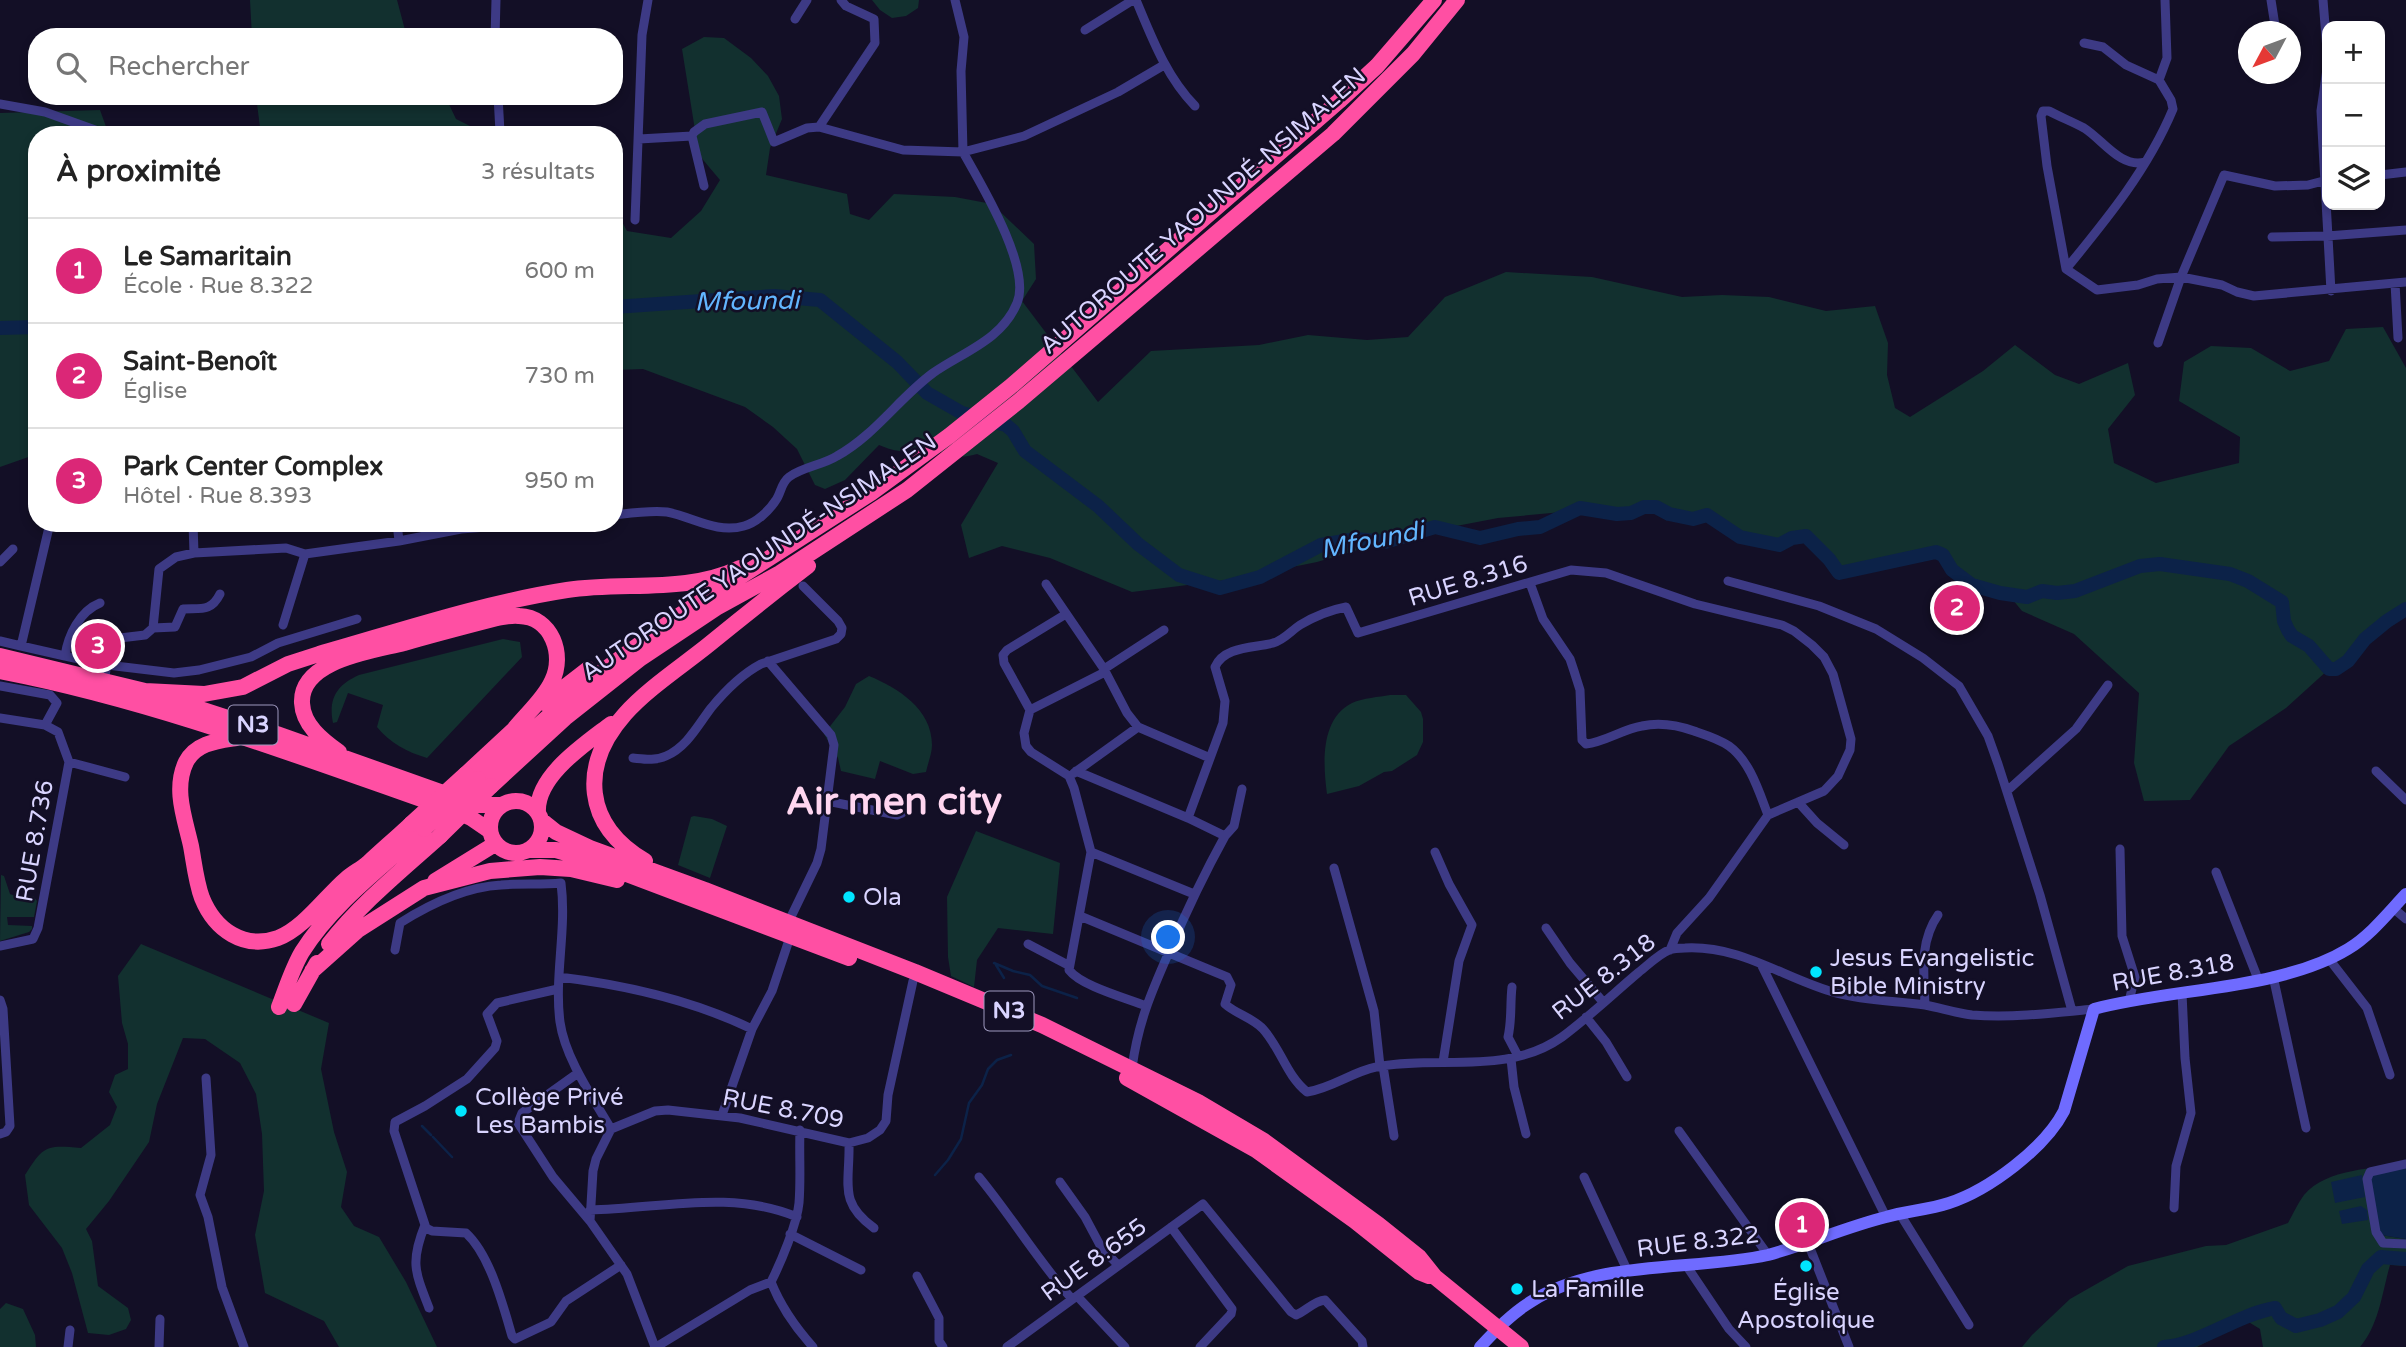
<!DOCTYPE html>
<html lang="fr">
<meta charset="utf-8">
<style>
:root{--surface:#fff;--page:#f6f6f6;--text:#222;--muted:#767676;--line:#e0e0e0;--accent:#db2777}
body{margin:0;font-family:"Varela Round",sans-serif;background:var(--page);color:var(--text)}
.controls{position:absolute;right:21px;top:21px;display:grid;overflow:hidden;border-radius:14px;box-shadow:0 4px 10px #0003}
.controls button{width:63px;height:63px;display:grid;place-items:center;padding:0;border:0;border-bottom:2px solid var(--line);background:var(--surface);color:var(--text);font:35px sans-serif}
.compass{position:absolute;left:2238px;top:21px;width:63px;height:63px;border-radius:50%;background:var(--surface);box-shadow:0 4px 10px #0003;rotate:229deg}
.you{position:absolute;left:1169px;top:938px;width:24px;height:24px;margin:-18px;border:5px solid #fff;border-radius:50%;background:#1a73e8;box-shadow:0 0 0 10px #1a73e833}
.badge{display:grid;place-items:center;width:46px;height:46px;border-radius:50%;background:var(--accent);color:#fff;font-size:23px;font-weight:700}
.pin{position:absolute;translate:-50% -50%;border:4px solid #fff;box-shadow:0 2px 7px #0006}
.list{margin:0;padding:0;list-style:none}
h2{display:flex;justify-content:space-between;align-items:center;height:91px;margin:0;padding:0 28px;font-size:30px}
h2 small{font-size:23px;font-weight:400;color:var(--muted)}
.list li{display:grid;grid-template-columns:46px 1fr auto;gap:21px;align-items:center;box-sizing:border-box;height:105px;padding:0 28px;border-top:2px solid var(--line)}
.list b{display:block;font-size:26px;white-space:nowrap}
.list p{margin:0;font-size:23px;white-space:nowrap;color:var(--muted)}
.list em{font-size:23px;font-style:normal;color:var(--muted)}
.icon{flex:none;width:38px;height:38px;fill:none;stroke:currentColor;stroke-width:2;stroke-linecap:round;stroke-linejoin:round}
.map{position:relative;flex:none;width:2406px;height:1347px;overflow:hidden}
.search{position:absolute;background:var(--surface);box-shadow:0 4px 10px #0003;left:28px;top:28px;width:595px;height:77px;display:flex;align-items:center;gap:18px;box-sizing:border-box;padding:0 24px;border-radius:28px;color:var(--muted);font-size:26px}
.panel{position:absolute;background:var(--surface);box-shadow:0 4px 10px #0003;left:28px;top:126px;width:595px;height:406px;border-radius:28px}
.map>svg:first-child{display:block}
.green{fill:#12302f}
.water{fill:#0c2248}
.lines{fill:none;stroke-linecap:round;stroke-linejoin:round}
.stream{stroke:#0c2248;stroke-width:2.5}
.river{stroke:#0c2248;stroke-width:14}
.street{stroke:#3d3a85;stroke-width:9}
.secondary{stroke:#6f6bff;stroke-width:12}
.highway{stroke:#ff4fa3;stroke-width:16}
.highway-bridge{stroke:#ff4fa3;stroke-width:16}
.poi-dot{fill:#00e5ff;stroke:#130f26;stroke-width:2.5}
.labels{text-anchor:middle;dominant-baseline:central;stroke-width:5;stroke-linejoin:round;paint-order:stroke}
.shield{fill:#130f26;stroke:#9e99be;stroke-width:2}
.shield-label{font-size:23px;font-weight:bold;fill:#d9d4ff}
.street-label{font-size:24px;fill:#d9d4ff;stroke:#130f26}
.poi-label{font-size:24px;fill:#d9d4ff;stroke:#130f26;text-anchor:start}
.water-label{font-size:26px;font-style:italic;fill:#62b6ff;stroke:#130f26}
.town-label{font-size:38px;font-weight:bold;fill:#ffd6f0;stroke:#130f26}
</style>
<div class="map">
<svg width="2406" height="1347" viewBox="0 0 2406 1347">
<rect width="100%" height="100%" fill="#130f26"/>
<path class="green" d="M 250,0 L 397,0 L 405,30 L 410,37 L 252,37 Z
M 872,0 L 919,0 L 918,8 L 906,16 L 892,18 L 880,10 Z
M 704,37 L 724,38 L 751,58 L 768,76 L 779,96 L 782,119 L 770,148 L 766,175 L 847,194 L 850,214 L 869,220 L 894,194 L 955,197 L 992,204 L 1034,244 L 1036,279 L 1022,301 L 1098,402 L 1151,351 L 1259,345 L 1308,335 L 1367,340 L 1408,337 L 1445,297 L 1506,272 L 1592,277 L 1682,297 L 1722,295 L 1769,297 L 1826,311 L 1875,306 L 1888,343 L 1887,375 L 1895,408 L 1910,417 L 1983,371 L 2015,345 L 2055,375 L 2079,384 L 2128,363 L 2135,395 L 2108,429 L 2114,463 L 2156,483 L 2239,463 L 2240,437 L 2179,401 L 2184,362 L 2211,346 L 2251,348 L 2290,371 L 2329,361 L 2346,329 L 2383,327 L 2406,368 L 2406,609 L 2387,621 L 2365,639 L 2348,661 L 2336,669 L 2329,669 L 2286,708 L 2229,746 L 2190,800 L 2144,801 L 2134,763 L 2139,693 L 2074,634 L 2022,611 L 2008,594 L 1972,585 L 1952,570 L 1943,555 L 1936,552 L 1839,573 L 1829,559 L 1806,536 L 1792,538 L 1779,545 L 1740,537 L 1707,515 L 1625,512 L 1562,512 L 1498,518 L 1404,536 L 1317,562 L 1227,580 L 1132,592 L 1050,558 L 1002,546 L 969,558 L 961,525 L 998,463 L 977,454 C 958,460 957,453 939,452 C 915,451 902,455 879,445 L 845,480 L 825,489 L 815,485 L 797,449 L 773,427 L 745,407 L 643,369 L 614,370 L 614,207 L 627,231 L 671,238 L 701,211 L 720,180 L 699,155 L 682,49 Z
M 256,96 L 445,96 L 456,119 L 488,135 L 261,135 Z
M 100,110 L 109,135 L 37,135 L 37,454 L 0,467 L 0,113 Z
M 503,639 L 520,642 L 522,657 L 427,758 C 407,752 390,743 377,727 L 383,705 L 348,693 L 337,722 L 333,723 C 328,698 337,685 359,675 Z
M 869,676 C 898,688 932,709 932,745 C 932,753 928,763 926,772 L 913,774 L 880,761 L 875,779 L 841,771 L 838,758 L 824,734 L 845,707 L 856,684 Z
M 1390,695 L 1406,695 L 1421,712 L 1423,719 L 1423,742 L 1417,755 L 1392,771 L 1384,772 L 1359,786 L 1327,794 C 1323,764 1320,719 1352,703 C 1363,698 1379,697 1390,695 Z
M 694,816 L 712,819 L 727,826 L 710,878 L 678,865 L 691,817 Z
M 976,831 L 1060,863 L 1053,934 L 998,928 L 977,960 L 974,987 L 951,976 L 948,957 L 947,897 Z
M 1,875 L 4,876 L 10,894 L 23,899 L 33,896 L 37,901 L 34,917 L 7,917 L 8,925 L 32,926 L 32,929 L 29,932 L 0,941 Z
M 141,944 L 329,1023 L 321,1069 L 334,1132 L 347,1172 L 341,1207 L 354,1226 L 379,1237 L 406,1282 L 437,1347 L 339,1347 L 324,1321 L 265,1293 L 255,1235 L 264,1191 L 262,1134 L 256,1094 L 240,1063 L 205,1039 L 183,1038 L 157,1104 L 149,1142 L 109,1201 L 86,1229 L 92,1241 L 98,1286 L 128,1308 L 131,1320 L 126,1329 L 109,1335 L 88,1333 L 72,1273 L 62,1248 L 29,1205 L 25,1175 C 44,1145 46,1145 81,1148 L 110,1125 L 117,1107 L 109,1092 L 115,1075 L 128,1069 L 128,1044 L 122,1023 L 118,976 Z
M 2406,1163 L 2381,1235 L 2406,1239 L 2406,1266 L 2390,1265 C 2382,1293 2379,1325 2360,1347 L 2263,1347 L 2260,1329 L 2247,1321 L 2197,1347 L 2022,1347 L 2032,1335 L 2070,1299 L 2128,1266 L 2206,1246 L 2226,1245 L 2288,1223 C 2293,1214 2298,1203 2304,1195 C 2327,1168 2374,1169 2406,1163 Z
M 6,1303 L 23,1309 L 35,1335 L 36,1347 L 0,1347 L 0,1309 Z"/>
<path class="water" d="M 2406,1166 L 2406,1239 L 2381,1235 L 2368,1177 Z
M 2362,1175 L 2365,1197 L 2335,1203 L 2331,1182 Z
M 2361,1206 L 2367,1210 L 2368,1220 L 2342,1224 L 2339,1211 Z"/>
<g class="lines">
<path class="stream" d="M 994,963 L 1013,971 L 1030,975 L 1042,986 L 1077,998
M 996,965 L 1004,978
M 422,1126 L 431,1135
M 433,1137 L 452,1157
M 935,1175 L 948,1160 L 961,1139 L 969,1103 L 982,1085 L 988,1069 L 997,1060 L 1011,1055"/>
<path class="river" d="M 614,307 L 774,296 L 820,300 L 897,362 L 927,393 L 962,413 L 1006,425 L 1013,431 L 1025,451 L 1098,506 L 1138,544 L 1179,575 L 1220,588 L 1260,577 L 1321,545 L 1356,539 L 1385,542 L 1435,527 L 1480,538 L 1518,529 L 1540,527 L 1580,508 L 1617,514 L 1631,513 L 1644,507 L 1656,507 L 1669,514 L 1693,519 L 1707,515 L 1740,537 L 1779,545 L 1792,538 L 1806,536 L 1829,559 L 1839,573 L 1936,552 L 1943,555 L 1952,570 L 1972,585 L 2000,593 L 2027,597 L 2042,591 L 2057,593 L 2075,591 L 2140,566 L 2160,564 L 2230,574 L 2248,581 L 2282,602 L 2284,621 L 2288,630 L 2292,636 L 2309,646 L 2329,669 L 2336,669 L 2348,661 L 2365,639 L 2387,621 L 2406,609
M 0,328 L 37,327
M 2164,1347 C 2201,1344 2236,1315 2275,1308 L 2281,1318 L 2296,1326 L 2320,1320 L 2338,1312 L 2354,1297 L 2368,1269 L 2381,1257 L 2406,1259"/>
<path class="street" d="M 1136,0 C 1152,38 1166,76 1195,106
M 2271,0 L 2276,32
M 2323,0 L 2327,50
M 795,19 L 807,0
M 1085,30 L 1133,0
M 495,37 L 496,0
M 2084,43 L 2103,47 L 2126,65 L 2159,80
M 2327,69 L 2321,111 L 2331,291
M 0,104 L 45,112 L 109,135
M 819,127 L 875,43 L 874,19 L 846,6 L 841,0
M 251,135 L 265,131 L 310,135
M 497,135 L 500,132 L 498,96
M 639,139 L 692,136
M 2145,162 C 2121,169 2102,139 2084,128 C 2073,122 2060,117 2049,111 L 2043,111 L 2041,116 L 2047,166 L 2066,269 L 2097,290 L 2138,285 L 2157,279 L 2181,277 L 2222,285 L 2237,292 L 2254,296 L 2406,282
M 2380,175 L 2406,172
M 704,186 L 692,136 L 694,132 L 705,124 L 762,112 L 774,142 L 807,128 L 819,127 L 903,150 L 963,152 L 961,71 L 964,37 L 955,0
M 635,220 L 642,35 L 648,0
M 2272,237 L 2327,236 L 2406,230
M 2066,269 C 2107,219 2148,169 2173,109 L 2171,100 L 2159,80 L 2167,58 L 2165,0
M 2395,283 L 2398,338
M 2158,343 L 2181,277 L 2224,175 L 2275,186 L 2308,185 L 2327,180
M 614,515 C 631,513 651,510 667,512 C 693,517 717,534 744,526 C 756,523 769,511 776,500 C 781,493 781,483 789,477 C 802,467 823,465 837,456 C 875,435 899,398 933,373 C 963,352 1002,340 1017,303 C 1032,268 981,184 963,152 L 1024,136 L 1118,92 L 1164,65
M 50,523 L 21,646 L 65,656
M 193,523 L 194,553
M 397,523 L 399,541
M 0,562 L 13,549
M 1728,581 L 1819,606 L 1876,629 L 1923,658 L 1959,686 L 1988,736 L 1998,764 L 2040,895 L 2072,1011
M 1530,583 L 1543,619 L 1570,659 L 1574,671 L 1580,690 L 1582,740 L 1586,744 C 1605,742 1623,729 1642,726 C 1660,722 1677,725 1694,731 C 1706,735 1719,739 1729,746 C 1750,761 1759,792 1768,815
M 1046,584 L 1104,669 L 1127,713 L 1138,727 L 1210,758
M 100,603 C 80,611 68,635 65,656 L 107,665 L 174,673 L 199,670 L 251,657 L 278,643 L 357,619
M 1066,614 L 1007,650 L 1003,655 L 1004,663 L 1030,710 L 1024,733 L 1026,746 L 1031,752 L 1069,776 L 1074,788 L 1091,852 L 1069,970 C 1081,986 1126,998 1146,1006
M 283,625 L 305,554
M 153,628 L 175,627 L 183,609 C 201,608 211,612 220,594
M 0,641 L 21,646
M 768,661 L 831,735 L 834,745 L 821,849 L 817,863 L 788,923
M 1104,669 L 1164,630
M 104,681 L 107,665 L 120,638 L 145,635 L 153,628 L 159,569 L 176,557 L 194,553 L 286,548 L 305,554 L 399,541 L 461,529 L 540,523
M 0,686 L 50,695 L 57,703 L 45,725 L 0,718
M 1030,710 L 1105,672
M 633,758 C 644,759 655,761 666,756 C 687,747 698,725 711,708 C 725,691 742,674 761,664 L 836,639 L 841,634 L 842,628 L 838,621 L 803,586
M 69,762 L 125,777
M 1076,771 L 1188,818
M 2376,771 L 2406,800
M 1074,773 L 1138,727
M 2007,791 L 2076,729 L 2108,685
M 827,801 L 897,815 L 902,813
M 1798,802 L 1817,823 L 1844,845
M 1225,836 L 1234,826 L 1242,789
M 2120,849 L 2122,936 L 2135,977 L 2129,1001
M 1091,852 L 1194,894
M 1435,852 L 1449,884 L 1472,925 L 1459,961 L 1443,1062
M 1334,868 L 1374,1011 L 1380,1066
M 2216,872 L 2258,979
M 2393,908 L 2406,919
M 1080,916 L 1227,977 L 1231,985 L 1225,1004 C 1236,1014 1253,1018 1263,1029 C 1281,1049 1286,1075 1307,1092 C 1332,1088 1352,1072 1376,1067 C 1438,1055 1507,1076 1562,1037 C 1589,1017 1614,993 1639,972 C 1648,965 1659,954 1669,950 C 1674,948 1681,948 1685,948 C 1741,945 1785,979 1836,993 C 1865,1001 1896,1001 1925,1005 C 1941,1008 1956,1013 1972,1015 C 2013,1018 2054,1013 2094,1009
M 1546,928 L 1570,963 L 1603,1002
M 1028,944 L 1068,965
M 0,946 L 33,939 L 38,928 L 69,762 L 58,732 L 45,725
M 395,950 L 400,923 C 430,904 465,887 501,885 C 521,883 541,885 561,883 C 567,930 554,976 560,1022 C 565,1058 593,1098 611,1129 L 596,1159 L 593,1171 L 590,1221 L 627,1274 L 655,1347
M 2329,959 L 2367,1008 L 2390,1075
M 1761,964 L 1886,1217
M 2273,976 L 2306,1128
M 559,977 C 626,985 692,1000 752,1029
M 1512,987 C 1510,1004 1512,1020 1508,1037 L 1518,1056
M 558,989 L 497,1003 L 487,1014 L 497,1041 L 495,1048 L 467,1079 L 425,1106 L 395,1122 L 394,1131 L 426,1228 L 432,1231 L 466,1233 C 490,1255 503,1305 512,1336 L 515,1339 L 551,1322 L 566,1301 L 621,1265
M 0,1000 L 3,1009 L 10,1126 L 6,1132 L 0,1134
M 1925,1005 C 1924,974 1919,942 1938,915
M 1586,1017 L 1606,1042 L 1627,1077
M 1511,1059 L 1514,1087 L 1526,1134
M 1383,1066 L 1394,1136
M 1132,1068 C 1138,1023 1151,993 1169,952 C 1186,912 1204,874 1225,836 L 1188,818 L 1223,723 L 1225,701 L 1215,667 C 1224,646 1255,648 1273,643 C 1283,641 1292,630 1300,625 C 1315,616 1330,610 1346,607 L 1358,633 L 1571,570 L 1606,573 L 1695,604 L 1782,625 L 1794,631 L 1812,645 L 1824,657 L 1833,674 L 1851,739 L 1850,750 L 1838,776 L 1824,791 L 1768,815 L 1709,898 L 1677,933 L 1670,950
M 578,1073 L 522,1113 L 518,1123 L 553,1177 L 590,1221
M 206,1078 L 211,1155 L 200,1195 L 208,1217 L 222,1287 L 244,1347
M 722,1115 L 752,1029 L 772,991 L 790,937
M 611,1129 L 655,1111 L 668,1110 L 740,1118 L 849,1143 L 868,1138 L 880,1130 L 886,1121 L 888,1095 L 913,981
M 800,1130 C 799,1155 801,1178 799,1203 C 797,1224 781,1262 771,1282 C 781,1307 795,1327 813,1347
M 1679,1131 L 1768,1255
M 849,1143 C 850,1184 838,1202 874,1228
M 2406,1164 L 2370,1172 L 2367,1179 L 2376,1232 L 2383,1243 L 2406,1244
M 979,1177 C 1012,1217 1038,1261 1072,1299
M 1584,1177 L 1628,1272
M 1060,1182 L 1085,1217 L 1101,1247 L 1118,1265
M 2174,1208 L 2176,1166 L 2191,1113 L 2185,1058 L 2182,993
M 590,1210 C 659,1209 730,1189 797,1217
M 1900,1214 L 1969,1325
M 425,1225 C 410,1262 415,1272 429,1308
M 1171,1227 L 1232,1309 L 1231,1314 L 1200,1347
M 790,1234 L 861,1270
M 1808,1243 L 1849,1347
M 1686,1265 L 1729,1329 L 1746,1347
M 917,1276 L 939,1318 L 939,1341 L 943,1347
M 1077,1296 L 1125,1347
M 68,1347 L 70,1330
M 159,1347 L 160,1319
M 656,1347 L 750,1290 L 771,1282
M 1007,1347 L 1203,1204 L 1291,1312 L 1296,1315 C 1306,1311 1314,1301 1325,1300 L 1362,1341 L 1363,1347"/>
<path class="secondary" d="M 1480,1347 C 1496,1330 1512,1313 1532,1301 C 1600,1259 1693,1271 1768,1255 C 1808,1244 1846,1227 1886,1217 C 1906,1211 1928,1210 1949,1203 C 1989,1190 2045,1148 2064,1111 L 2094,1009 C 2171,988 2281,990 2348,949 C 2370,936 2388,913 2406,894"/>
<path class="highway" d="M 0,656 L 145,691 L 277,734 L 477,805 L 501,805
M 0,671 C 156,701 306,759 455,811 L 471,818 L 490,831
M 145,691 L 204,694 L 243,687 L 288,664 L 319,654 C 400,631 483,603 567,590 C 625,581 685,594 740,568
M 544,703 L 588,669
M 236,738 C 217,741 196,743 186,762 C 173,789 185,819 191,846 C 194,862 196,882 202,898 C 215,930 244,950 278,938 C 303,929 326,896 346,879 C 353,873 361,869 368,863 C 382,850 397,837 411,824
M 339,752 C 322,740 303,725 302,703 C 300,660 373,651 404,643 C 435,634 466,626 497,618 C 504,617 512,615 519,616 C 552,617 565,655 552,681 C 544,699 527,713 515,728
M 466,774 L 522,722
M 478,779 L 585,684 L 677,617 L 871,493 L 949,436 L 1010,387 L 1339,101 L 1377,66 L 1434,0
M 491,786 L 565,718 L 641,658 L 716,608 L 780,573 L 907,490 L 1019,401 L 1333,134 L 1413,54 L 1457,0
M490 827a26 26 0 1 1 52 0a26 26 0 1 1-52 0Z
M 538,812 C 536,776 585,744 611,724
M 541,820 L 556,832 L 590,848 L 705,890 L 915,972 L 1042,1025 L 1198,1102 L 1264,1141 L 1379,1225 L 1419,1257 L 1435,1277 L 1521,1347
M 528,850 L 556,850 L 587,859 L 849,958
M 645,861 C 584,825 579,766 625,714 C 646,690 682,666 707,646 C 740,619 774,592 808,566
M 435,881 L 495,844
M 329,944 C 361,903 401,871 440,836
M 312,971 L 358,930 L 424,888 L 490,871 L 540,867 L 571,869 L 617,880
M 294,1004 L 317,963
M 279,1007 C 286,989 292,969 302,952 C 332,904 382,867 424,829
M 1127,1078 L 1256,1150 L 1355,1221 L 1419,1272 L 1429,1276"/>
<path class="highway-bridge" d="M 411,824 L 466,774
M 424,829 L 478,779
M 440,836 L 491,786"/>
</g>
<g class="poi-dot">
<circle cx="849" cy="897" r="7"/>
<circle cx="1816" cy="972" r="7"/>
<circle cx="461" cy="1111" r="7"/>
<circle cx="1806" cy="1266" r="7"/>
<circle cx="1517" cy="1289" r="7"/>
</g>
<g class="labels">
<g class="shield">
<rect x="228.5" y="705.5" width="49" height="39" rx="5"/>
<rect x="984.5" y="991.5" width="49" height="39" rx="5"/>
</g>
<g class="shield-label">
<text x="253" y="725">N3</text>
<text x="1009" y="1011">N3</text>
</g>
<g class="street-label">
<text transform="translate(1203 211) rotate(-41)">AUTOROUTE YAOUNDÉ-NSIMALEN</text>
<text transform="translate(759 557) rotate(-34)">AUTOROUTE YAOUNDÉ-NSIMALEN</text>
<text transform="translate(1468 581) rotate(-17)">RUE 8.316</text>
<text transform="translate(35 841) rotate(-80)">RUE 8.736</text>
<text transform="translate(2173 973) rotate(-10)">RUE 8.318</text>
<text transform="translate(1604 977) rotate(-38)">RUE 8.318</text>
<text transform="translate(783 1109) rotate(11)">RUE 8.709</text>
<text transform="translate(1698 1242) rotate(-7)">RUE 8.322</text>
<text transform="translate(1094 1260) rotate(-36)">RUE 8.655</text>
</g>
<g class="poi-label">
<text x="863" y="897">Ola</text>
<text x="1830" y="958">Jesus Evangelistic<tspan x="1830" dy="28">Bible Ministry</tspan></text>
<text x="475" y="1097">Collège Privé<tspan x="475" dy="28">Les Bambis</tspan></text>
<text x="1531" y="1289">La Famille</text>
<text x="1806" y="1292" text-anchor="middle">Église<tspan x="1806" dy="28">Apostolique</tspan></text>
</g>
<g class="water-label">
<text transform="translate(747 301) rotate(-1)">Mfoundi</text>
<text transform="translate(1372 540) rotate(-11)">Mfoundi</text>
</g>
<g class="town-label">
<text x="894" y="802">Air men city</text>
</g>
</g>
</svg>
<div class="controls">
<button>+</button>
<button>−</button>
<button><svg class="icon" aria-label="layers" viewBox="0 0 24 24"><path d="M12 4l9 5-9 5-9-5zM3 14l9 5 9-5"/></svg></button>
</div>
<svg class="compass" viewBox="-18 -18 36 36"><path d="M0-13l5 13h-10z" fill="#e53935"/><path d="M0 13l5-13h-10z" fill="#767676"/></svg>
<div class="you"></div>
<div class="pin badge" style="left:1802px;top:1225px">1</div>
<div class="pin badge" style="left:1957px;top:608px">2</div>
<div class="pin badge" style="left:98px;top:646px">3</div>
<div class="search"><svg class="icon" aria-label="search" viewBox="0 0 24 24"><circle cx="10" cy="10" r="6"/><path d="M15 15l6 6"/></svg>Rechercher</div>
<section class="panel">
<h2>À proximité<small>3 résultats</small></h2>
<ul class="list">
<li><span class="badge">1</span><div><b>Le Samaritain</b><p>École · Rue 8.322</p></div><em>600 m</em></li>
<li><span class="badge">2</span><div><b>Saint-Benoît</b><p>Église</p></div><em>730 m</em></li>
<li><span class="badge">3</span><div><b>Park Center Complex</b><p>Hôtel · Rue 8.393</p></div><em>950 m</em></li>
</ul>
</section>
</div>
